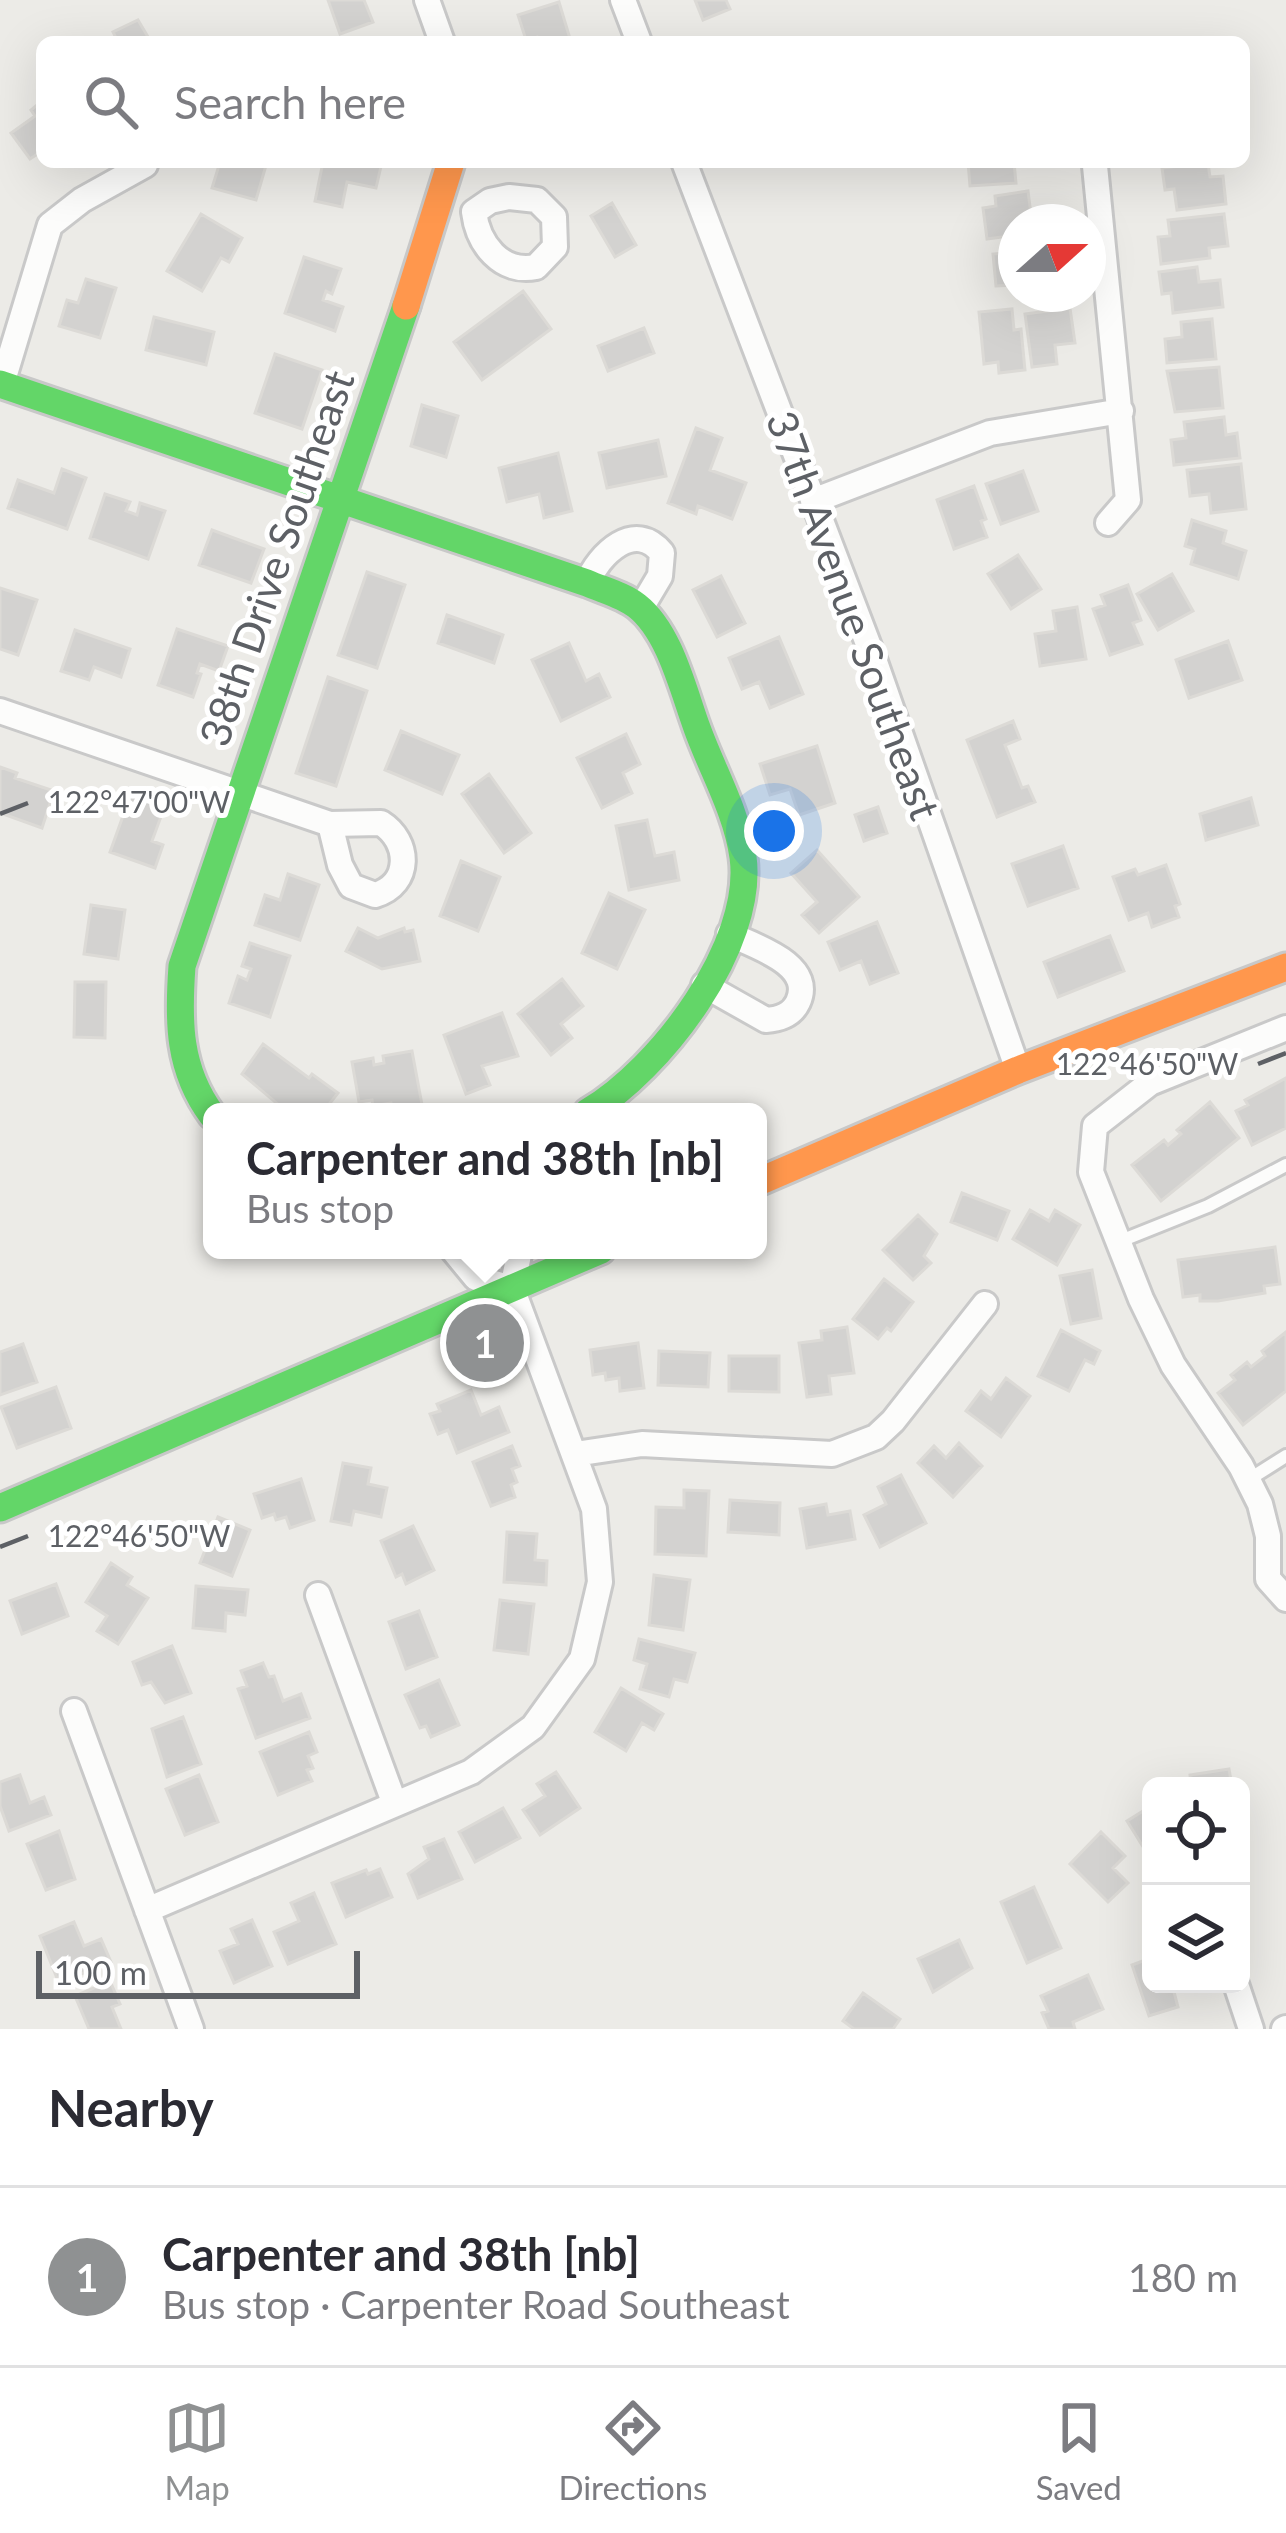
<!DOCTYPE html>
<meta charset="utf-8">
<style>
:root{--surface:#fff;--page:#f2f2f3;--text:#2b2b33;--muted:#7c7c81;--line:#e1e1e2;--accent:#8f9192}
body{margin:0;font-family:Lato,sans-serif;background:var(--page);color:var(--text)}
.controls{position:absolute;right:36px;bottom:36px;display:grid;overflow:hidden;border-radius:18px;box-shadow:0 12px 48px #0002}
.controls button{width:108px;height:108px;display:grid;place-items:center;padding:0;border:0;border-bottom:3px solid var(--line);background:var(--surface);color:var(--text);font:60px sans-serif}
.compass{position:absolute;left:998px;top:204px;width:108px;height:108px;border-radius:50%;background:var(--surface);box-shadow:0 12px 48px #0002;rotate:69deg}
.scale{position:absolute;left:36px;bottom:30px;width:324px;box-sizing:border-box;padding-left:12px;border:6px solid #5d6065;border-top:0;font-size:33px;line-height:42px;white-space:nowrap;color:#5d6065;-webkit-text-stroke:9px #fff;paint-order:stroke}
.you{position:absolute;left:774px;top:831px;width:42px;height:42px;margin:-30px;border:9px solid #fff;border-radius:50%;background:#1a73e8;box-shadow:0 0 0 18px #1a73e833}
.badge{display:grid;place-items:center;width:78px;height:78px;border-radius:50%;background:var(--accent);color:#fff;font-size:39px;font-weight:700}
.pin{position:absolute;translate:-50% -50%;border:6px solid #fff;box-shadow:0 3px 12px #0006}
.popup{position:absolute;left:203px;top:1103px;width:564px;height:156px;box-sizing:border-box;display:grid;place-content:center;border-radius:18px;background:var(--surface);filter:drop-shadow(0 3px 9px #0005);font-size:39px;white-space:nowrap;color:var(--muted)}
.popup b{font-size:45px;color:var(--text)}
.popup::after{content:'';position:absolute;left:50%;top:100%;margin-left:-24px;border:24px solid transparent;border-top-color:var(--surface)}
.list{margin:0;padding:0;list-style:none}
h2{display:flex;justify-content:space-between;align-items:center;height:156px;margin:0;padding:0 48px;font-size:51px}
h2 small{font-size:39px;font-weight:400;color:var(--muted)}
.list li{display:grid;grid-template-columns:78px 1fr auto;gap:36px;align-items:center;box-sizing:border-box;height:180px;padding:0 48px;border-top:3px solid var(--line)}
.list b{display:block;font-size:45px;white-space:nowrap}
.list p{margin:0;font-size:39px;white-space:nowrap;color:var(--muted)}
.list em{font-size:39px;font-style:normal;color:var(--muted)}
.icon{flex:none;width:66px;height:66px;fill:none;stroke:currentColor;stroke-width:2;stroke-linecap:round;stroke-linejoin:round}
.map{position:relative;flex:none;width:1286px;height:2029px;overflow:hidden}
.search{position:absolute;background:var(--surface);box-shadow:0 12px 48px #0002;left:36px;right:36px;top:36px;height:132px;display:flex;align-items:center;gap:30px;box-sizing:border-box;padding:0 42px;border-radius:18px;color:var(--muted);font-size:45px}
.sheet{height:336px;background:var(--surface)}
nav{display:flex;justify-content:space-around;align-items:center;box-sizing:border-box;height:168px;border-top:3px solid var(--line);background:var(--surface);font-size:33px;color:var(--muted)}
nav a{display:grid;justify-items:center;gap:6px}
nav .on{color:var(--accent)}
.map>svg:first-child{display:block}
.building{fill:#d3d2d0;stroke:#dcdad6;stroke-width:3}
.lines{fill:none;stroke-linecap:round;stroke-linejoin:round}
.lane-casing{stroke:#c9c9c9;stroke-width:18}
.street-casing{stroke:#c9c9c9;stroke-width:30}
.fast-casing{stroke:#c8c8c8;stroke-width:33}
.slow-casing{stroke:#c8c8c8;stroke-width:33}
.lane{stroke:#fcfcfb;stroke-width:12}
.street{stroke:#fcfcfb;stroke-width:24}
.fast{stroke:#63d668;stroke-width:27}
.slow{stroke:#ff974d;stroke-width:27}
.ticks{fill:none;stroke:#5d6065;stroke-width:4.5}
.labels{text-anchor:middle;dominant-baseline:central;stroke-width:10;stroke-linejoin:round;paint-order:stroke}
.street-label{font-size:42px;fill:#5d6065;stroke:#fff}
.ticks-label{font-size:30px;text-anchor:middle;fill:#5d6065;stroke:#fff;stroke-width:10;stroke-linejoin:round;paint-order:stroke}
</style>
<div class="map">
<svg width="1286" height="2029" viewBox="0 0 1286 2029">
<rect width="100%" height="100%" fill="#ecebe7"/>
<path class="building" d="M 328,0 L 364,0 L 373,22 L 340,34 Z
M 695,0 L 726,0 L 730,9 L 703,20 Z
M 559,2 L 571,42 L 538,42 L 537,37 L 526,40 L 518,15 Z
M 138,20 L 151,42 L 118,42 L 113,32 Z
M 42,101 L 42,151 L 30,159 L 11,133 L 35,116 L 31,110 Z
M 220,162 L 267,162 L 256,200 L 212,188 Z
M 323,162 L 382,162 L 376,188 L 347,182 L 342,207 L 315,201 Z
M 968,162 L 1014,162 L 1016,183 L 970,186 Z
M 1208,163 L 1210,177 L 1223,176 L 1226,204 L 1177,210 L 1174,189 L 1165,190 L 1162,168 Z
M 1028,191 L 1032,222 L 1016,222 L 1016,235 L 987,239 L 983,208 L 996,206 L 995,196 Z
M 612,203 L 636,245 L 615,257 L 591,216 Z
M 201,214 L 242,238 L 229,262 L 221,258 L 202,291 L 167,271 Z
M 1224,214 L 1228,246 L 1209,248 L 1210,258 L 1161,264 L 1158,237 L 1170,236 L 1168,220 Z
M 1013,244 L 1016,244 L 1016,285 L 996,286 L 993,254 L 1014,252 Z
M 304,257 L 341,269 L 332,294 L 326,291 L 323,300 L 343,307 L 335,331 L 285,313 Z
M 1197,267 L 1199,282 L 1220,280 L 1223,307 L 1173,313 L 1171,293 L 1162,294 L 1159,272 Z
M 86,279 L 116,288 L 100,338 L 59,326 L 67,300 L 78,303 Z
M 523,291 L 551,329 L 482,380 L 454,342 Z
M 1070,308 L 1075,343 L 1055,345 L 1057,364 L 1032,367 L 1025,314 Z
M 1012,309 L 1014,330 L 1021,329 L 1025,370 L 999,373 L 998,362 L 984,364 L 979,312 Z
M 154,317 L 214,332 L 206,365 L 146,350 Z
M 1212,319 L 1216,359 L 1167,363 L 1165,339 L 1182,337 L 1181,322 Z
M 644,328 L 654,353 L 608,371 L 598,346 Z
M 275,354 L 322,370 L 302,429 L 255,413 Z
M 1219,367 L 1223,408 L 1175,412 L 1167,371 Z
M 422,405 L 458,416 L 446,457 L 411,446 Z
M 1224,417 L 1226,435 L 1237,433 L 1240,458 L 1174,465 L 1171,440 L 1186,438 L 1184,422 Z
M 696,428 L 722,438 L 710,470 L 746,483 L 732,519 L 698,506 L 696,514 L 668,503 Z
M 658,440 L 666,476 L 607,488 L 599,453 Z
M 558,453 L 572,511 L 544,518 L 539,494 L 507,502 L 499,468 Z
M 1241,464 L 1246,509 L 1211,513 L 1209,494 L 1190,496 L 1187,470 Z
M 62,469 L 86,478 L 67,529 L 8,508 L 18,480 L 54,493 Z
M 1023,471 L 1038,511 L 1001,524 L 986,484 Z
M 974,486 L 986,519 L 981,521 L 987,537 L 954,549 L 937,500 Z
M 105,494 L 130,502 L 126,511 L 137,515 L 140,503 L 165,511 L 148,559 L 90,538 Z
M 1192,520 L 1226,531 L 1223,543 L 1246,551 L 1238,579 L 1191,564 L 1195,549 L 1185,546 Z
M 212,530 L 264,549 L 251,583 L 199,565 Z
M 1018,555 L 1041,589 L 1011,609 L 988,574 Z
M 367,572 L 405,585 L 377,668 L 338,655 Z
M 1172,574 L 1193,611 L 1158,630 L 1137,594 Z
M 721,576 L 745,623 L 717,637 L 693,590 Z
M 1128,585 L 1141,620 L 1133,623 L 1142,644 L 1110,655 L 1093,609 L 1105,605 L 1101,595 Z
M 0,588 L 37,600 L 18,655 L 0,649 Z
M 1077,607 L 1086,659 L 1040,666 L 1035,634 L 1056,631 L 1053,611 Z
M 447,615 L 503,635 L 494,663 L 438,643 Z
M 177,629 L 228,646 L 219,671 L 200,664 L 197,673 L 201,674 L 193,697 L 158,685 Z
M 75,630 L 130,649 L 121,677 L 94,667 L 89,680 L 61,671 Z
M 779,637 L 803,694 L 770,708 L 759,682 L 742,689 L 729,658 Z
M 1228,641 L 1242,680 L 1189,698 L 1176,660 Z
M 569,643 L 586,681 L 599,674 L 610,697 L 561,721 L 532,660 Z
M 328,677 L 367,691 L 336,786 L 296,773 Z
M 1013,721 L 1020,739 L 1005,745 L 1022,788 L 1028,786 L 1035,802 L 997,817 L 967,740 Z
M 401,731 L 459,755 L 442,794 L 385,770 Z
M 626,734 L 640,764 L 623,773 L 632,793 L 602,808 L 577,758 Z
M 817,746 L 835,803 L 799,815 L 790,789 L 770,795 L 760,764 Z
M 0,767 L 17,773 L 15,778 L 54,791 L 42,828 L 0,813 Z
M 489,774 L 531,833 L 504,853 L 462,794 Z
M 132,791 L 166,803 L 152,841 L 163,845 L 155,868 L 110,852 Z
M 1251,798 L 1258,825 L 1206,840 L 1200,814 Z
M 878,807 L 887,833 L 864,841 L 855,815 Z
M 647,820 L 655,856 L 674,852 L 679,880 L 629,890 L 616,826 Z
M 1063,846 L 1078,888 L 1028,906 L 1012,864 Z
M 817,850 L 859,897 L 819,933 L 802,915 L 817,902 L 791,873 Z
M 461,861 L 500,877 L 478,931 L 440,916 Z
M 1166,865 L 1180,904 L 1175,906 L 1179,917 L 1152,927 L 1148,913 L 1129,920 L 1113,877 L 1135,869 L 1138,875 Z
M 288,874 L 319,885 L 300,940 L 255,925 L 265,895 L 280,900 Z
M 609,893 L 645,910 L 617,969 L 582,953 Z
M 91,905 L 125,910 L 118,959 L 84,954 Z
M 877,922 L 898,973 L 870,984 L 861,961 L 840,970 L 828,942 Z
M 358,928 L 378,938 L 404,928 L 405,932 L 413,930 L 420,961 L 382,969 L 346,951 Z
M 1110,936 L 1124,971 L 1058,997 L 1044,962 Z
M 250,943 L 290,956 L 270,1017 L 229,1003 L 238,976 L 247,980 L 251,969 L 242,966 Z
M 562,979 L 583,1006 L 561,1024 L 572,1038 L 551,1055 L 518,1014 Z
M 75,982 L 106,982 L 105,1038 L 74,1037 Z
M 502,1013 L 518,1056 L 482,1066 L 490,1085 L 466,1094 L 444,1035 Z
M 263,1044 L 309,1078 L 312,1074 L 338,1093 L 323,1112 L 287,1112 L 242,1074 Z
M 412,1051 L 423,1110 L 393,1112 L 391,1103 L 373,1106 L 372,1100 L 359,1102 L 352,1062 L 373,1058 L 374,1065 L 384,1063 L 383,1056 Z
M 1286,1078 L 1286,1128 L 1252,1145 L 1236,1111 L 1248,1105 L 1245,1100 Z
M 1210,1102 L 1239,1138 L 1161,1201 L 1132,1165 L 1164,1140 L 1168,1145 L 1181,1134 L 1177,1130 Z
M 962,1193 L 1009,1211 L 997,1240 L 951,1222 Z
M 1030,1210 L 1049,1221 L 1055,1210 L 1080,1225 L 1057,1265 L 1013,1239 Z
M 918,1215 L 937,1234 L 924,1256 L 931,1263 L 913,1280 L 883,1250 Z
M 1275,1247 L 1280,1284 L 1264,1286 L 1265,1293 L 1218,1301 L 1200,1301 L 1200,1295 L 1183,1297 L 1178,1260 Z
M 1092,1270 L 1101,1318 L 1071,1324 L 1060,1276 Z
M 884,1279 L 913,1302 L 891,1331 L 887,1328 L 878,1339 L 853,1319 Z
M 847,1327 L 854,1373 L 829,1376 L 831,1394 L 807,1397 L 799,1343 L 822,1340 L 821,1331 Z
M 1061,1330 L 1100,1351 L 1094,1364 L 1085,1360 L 1069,1391 L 1038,1376 Z
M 1286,1332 L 1286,1391 L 1243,1425 L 1218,1393 L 1235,1380 L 1231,1375 L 1247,1362 L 1251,1367 L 1265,1356 L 1262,1351 Z
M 638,1343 L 644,1388 L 620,1391 L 619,1378 L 606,1380 L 605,1373 L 593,1375 L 590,1350 Z
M 23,1344 L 37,1382 L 0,1395 L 0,1352 Z
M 659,1351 L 710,1353 L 708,1387 L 658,1385 Z
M 729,1356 L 779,1356 L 779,1392 L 729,1391 Z
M 1006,1378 L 1030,1396 L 1001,1437 L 966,1411 L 981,1391 L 991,1399 Z
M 56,1387 L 71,1428 L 17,1448 L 1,1407 Z
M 471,1390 L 481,1415 L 499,1407 L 509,1432 L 457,1453 L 448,1430 L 438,1434 L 430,1414 L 440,1411 L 437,1404 Z
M 959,1443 L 982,1466 L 953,1497 L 918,1463 L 934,1446 L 946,1458 Z
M 512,1446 L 520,1466 L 512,1469 L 517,1482 L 511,1485 L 515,1497 L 491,1506 L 473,1462 Z
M 343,1463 L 371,1468 L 368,1484 L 387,1488 L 381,1517 L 354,1511 L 351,1525 L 331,1521 Z
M 901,1475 L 926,1523 L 880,1547 L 864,1515 L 886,1504 L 878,1487 Z
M 301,1479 L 314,1520 L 290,1528 L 286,1517 L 276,1520 L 274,1514 L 262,1518 L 254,1494 Z
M 684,1490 L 709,1491 L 706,1556 L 655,1554 L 656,1507 L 684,1508 Z
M 730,1500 L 780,1503 L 779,1535 L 728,1532 Z
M 826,1504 L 828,1515 L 850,1511 L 855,1539 L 807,1548 L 800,1509 Z
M 218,1517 L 250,1530 L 232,1576 L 200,1563 Z
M 413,1526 L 434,1570 L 406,1584 L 402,1574 L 396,1577 L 381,1541 Z
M 507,1532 L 537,1534 L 535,1560 L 547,1561 L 546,1585 L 504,1582 Z
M 111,1563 L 132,1577 L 127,1585 L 148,1598 L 118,1644 L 97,1631 L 107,1616 L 86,1602 Z
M 654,1575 L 690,1580 L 683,1630 L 649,1625 Z
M 56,1584 L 68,1616 L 22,1634 L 10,1601 Z
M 196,1586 L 248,1590 L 245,1615 L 226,1613 L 225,1631 L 193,1628 Z
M 500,1600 L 534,1604 L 528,1654 L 494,1650 Z
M 419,1611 L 437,1657 L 406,1669 L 389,1622 Z
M 639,1639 L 695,1653 L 687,1682 L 674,1679 L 669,1697 L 640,1689 L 647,1664 L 634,1660 Z
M 172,1646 L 191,1693 L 165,1703 L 151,1682 L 142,1685 L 133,1662 Z
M 263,1663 L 269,1677 L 274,1676 L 283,1701 L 301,1694 L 310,1718 L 256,1738 L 238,1689 L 247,1686 L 241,1671 Z
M 439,1680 L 459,1725 L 431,1737 L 426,1726 L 420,1728 L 405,1695 Z
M 621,1688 L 663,1714 L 654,1730 L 642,1723 L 626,1751 L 595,1732 Z
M 183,1717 L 201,1764 L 167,1777 L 152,1729 Z
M 309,1732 L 317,1752 L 308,1756 L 313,1768 L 307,1770 L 312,1781 L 278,1795 L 260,1752 Z
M 1229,1769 L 1232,1786 L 1191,1786 L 1190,1775 Z
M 556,1772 L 580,1808 L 540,1835 L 523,1810 L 545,1796 L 537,1784 Z
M 20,1775 L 30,1803 L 44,1797 L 51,1815 L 9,1831 L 0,1806 L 0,1782 Z
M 199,1775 L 218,1822 L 185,1835 L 166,1789 Z
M 1151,1806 L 1151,1846 L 1145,1850 L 1127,1821 Z
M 503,1808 L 520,1838 L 475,1862 L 459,1832 Z
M 59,1831 L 75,1879 L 46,1890 L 27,1844 Z
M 1101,1832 L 1125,1856 L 1113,1868 L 1128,1883 L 1108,1902 L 1070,1864 Z
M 444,1839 L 462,1879 L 418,1898 L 408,1874 L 429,1859 L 424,1847 Z
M 380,1869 L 392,1897 L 346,1917 L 332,1883 L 366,1870 L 368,1874 Z
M 1034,1887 L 1061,1948 L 1027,1963 L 1001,1902 Z
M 314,1893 L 336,1944 L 288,1964 L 274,1932 L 299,1921 L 291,1903 Z
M 252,1920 L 272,1966 L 234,1983 L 220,1951 L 238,1944 L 231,1929 Z
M 74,1922 L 84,1946 L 101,1939 L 111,1962 L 59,1983 L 40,1936 Z
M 959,1940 L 972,1968 L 933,1992 L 918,1959 Z
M 1151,1958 L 1151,1984 L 1185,1985 L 1173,1988 L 1178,2007 L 1149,2016 L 1132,1965 Z
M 1088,1975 L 1103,2009 L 1073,2022 L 1075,2029 L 1049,2029 L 1042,2013 L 1048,2011 L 1041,1996 Z
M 110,1981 L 120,2004 L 112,2007 L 121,2029 L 89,2029 L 75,1996 Z
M 863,1993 L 900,2019 L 893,2029 L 854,2029 L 843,2021 Z"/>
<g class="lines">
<g class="lane-casing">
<path id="lane" d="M 1118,1242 L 1208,1206 L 1286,1165
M 1248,1480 L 1286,1456"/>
</g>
<g class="street-casing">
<path id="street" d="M 427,0 L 442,42
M 623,0 L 639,42
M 684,162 L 875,662 L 1018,1070
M 1095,166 L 1128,500 L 1108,523
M 509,197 L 537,200 L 554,217 L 555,247 L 536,267 C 501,274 478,244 474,212 L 490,201 Z
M 2,384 L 50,225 L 82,200 L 145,165
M 813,501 L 990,433 L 1121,411
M 587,583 C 599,554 635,519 662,553 L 660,576 L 641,608
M 0,711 L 330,824 L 381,823 C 410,841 412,884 375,895 L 351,886 L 340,865 L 330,824
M 704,985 L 766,1020 C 780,1019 792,1015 798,1002 C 815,964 754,946 729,934
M 1286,1028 L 1150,1083 L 1095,1126 L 1091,1172 L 1141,1299 L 1173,1365 L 1241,1466 L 1260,1504 L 1268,1536 L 1268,1579 L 1286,1599
M 453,1250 L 476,1278 L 512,1288
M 575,1454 L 642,1444 L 832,1454 L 876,1437 L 893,1421 L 985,1304
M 318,1595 L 394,1802
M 74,1711 L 191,2029
M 147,1910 L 471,1772 L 533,1727 L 582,1659 L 600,1582 L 594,1509 L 512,1288 L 520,1250
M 1236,1984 L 1251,2029
M 1284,2029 L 1286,2028"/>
</g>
<g class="fast-casing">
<path id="fast" d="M 0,384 L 587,583 C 603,590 623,595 637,606 C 670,632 683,690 697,728 C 712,770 737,812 743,857 C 755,945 660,1070 588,1112
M 212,1115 C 178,1069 178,1021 182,966 L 406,306
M 0,1508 L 601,1250"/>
</g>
<g class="slow-casing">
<path id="slow" d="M 406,306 L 451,162
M 758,1182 L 1018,1070 L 1286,967"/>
</g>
<use href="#lane" class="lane"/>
<use href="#street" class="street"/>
<use href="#fast" class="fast"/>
<use href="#slow" class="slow"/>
</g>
<path class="ticks" d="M 0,814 L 28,803M 1258,1064 L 1286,1053M 0,1547 L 28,1536"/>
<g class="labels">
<g class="street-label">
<text transform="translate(276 558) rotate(-71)">38th Drive Southeast</text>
<text transform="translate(854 615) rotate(70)">37th Avenue Southeast</text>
</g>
</g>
<g class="ticks-label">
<text x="139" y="813">122°47'00"W</text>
<text x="1147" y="1075">122°46'50"W</text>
<text x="139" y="1547">122°46'50"W</text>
</g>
</svg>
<div class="controls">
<button><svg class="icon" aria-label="locate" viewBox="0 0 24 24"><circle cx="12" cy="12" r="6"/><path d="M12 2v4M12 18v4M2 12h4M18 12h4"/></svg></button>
<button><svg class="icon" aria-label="layers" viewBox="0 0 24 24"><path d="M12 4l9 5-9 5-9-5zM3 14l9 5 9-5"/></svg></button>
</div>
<svg class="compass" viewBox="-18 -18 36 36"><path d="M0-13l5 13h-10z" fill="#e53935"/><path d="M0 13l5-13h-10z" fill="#7c7c81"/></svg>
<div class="scale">100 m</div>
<div class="you"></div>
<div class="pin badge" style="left:485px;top:1343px">1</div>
<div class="popup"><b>Carpenter and 38th [nb]</b>Bus stop</div>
<div class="search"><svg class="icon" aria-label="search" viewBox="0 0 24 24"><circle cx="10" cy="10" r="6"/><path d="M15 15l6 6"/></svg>Search here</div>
</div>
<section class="sheet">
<h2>Nearby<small></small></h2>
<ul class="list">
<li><span class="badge">1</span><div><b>Carpenter and 38th [nb]</b><p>Bus stop · Carpenter Road Southeast</p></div><em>180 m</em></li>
</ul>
</section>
<nav>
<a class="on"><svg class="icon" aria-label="map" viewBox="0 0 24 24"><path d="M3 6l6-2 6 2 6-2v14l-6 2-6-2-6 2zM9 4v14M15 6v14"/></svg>Map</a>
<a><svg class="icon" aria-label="directions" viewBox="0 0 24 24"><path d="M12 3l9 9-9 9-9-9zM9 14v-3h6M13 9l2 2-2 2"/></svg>Directions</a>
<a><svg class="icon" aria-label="saved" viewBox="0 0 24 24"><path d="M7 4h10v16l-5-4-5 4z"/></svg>Saved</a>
</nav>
